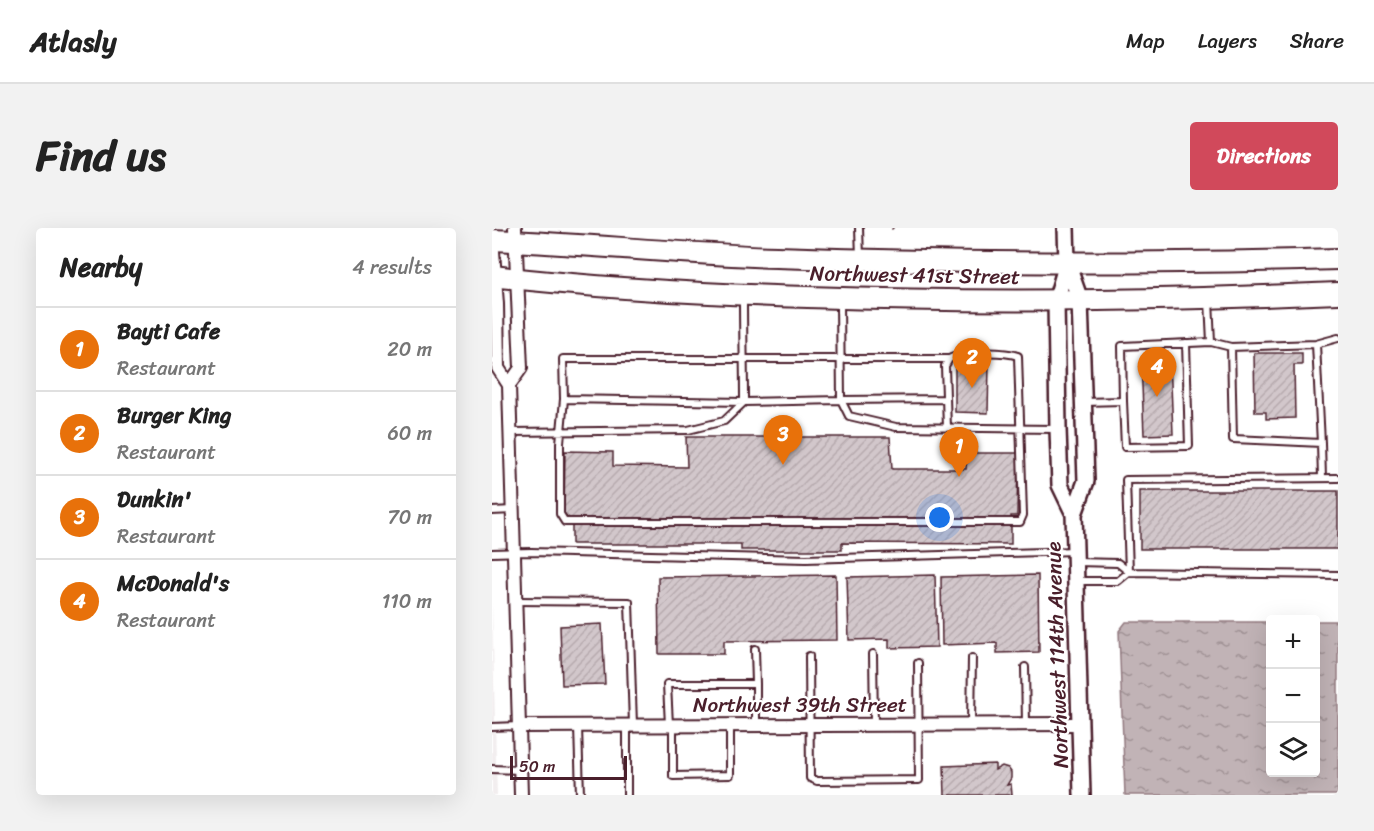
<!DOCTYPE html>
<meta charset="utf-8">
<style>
:root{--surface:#fff;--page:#f2f2f2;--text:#222;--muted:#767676;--line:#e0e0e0;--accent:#d1495b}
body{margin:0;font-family:Sriracha,sans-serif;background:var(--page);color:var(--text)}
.controls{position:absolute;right:18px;bottom:18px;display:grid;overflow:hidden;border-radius:6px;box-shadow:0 6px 24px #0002}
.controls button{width:54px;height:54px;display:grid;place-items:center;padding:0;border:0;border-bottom:2px solid var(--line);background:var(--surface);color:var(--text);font:30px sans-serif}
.scale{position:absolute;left:18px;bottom:15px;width:117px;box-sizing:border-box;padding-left:6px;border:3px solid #4a1f2b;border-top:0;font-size:16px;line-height:21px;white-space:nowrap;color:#4a1f2b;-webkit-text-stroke:4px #fff;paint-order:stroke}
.you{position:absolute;left:448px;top:290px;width:21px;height:21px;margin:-15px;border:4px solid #fff;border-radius:50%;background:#1a73e8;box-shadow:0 0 0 9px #1a73e833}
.badge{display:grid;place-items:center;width:39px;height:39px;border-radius:50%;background:var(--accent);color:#fff;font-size:20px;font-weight:700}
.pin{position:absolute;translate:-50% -50px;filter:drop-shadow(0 2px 3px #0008)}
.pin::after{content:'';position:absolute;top:32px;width:21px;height:18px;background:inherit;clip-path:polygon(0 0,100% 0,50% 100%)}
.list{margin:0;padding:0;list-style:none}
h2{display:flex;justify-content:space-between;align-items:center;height:78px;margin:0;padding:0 24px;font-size:26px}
h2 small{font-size:20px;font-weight:400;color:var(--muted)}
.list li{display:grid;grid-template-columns:39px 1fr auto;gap:18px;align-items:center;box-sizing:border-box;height:84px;padding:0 24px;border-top:2px solid var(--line)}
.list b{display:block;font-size:22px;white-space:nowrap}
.list p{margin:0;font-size:20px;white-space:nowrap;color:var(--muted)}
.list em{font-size:20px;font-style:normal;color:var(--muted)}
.icon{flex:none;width:33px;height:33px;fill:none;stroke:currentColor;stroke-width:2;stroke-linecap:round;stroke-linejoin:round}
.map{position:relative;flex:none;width:846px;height:567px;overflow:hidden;border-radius:6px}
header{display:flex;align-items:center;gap:36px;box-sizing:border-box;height:84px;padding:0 30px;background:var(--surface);border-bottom:2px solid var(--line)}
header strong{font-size:28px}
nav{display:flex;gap:33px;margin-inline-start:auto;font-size:21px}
.intro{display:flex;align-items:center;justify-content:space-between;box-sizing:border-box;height:144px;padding:0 36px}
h1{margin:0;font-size:42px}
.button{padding:15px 27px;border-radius:6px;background:var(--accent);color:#fff;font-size:21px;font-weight:700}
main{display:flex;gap:36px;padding:0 36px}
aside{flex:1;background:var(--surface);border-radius:6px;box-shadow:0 6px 24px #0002}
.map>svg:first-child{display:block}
.built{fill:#f2eeef}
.water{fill:url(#water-ripples);stroke:#91787e;stroke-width:1.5}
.building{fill:url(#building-hatch);stroke:#4a1f2b;stroke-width:1.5}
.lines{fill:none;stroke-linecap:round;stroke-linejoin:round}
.service-casing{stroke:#4a1f2b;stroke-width:10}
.minor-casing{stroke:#4a1f2b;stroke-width:16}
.tertiary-casing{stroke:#4a1f2b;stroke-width:20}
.primary-casing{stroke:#4a1f2b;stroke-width:24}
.path{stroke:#4a1f2b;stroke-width:3;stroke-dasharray:6 4.5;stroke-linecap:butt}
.service{stroke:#fff;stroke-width:6}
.minor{stroke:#fff;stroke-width:12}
.tertiary{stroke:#fff;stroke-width:15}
.primary{stroke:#fff;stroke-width:20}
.labels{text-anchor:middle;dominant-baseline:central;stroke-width:4.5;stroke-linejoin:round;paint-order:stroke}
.street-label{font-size:21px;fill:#4a1f2b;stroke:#fff}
</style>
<header>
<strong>Atlasly</strong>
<nav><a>Map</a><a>Layers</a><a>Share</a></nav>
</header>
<div class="intro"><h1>Find us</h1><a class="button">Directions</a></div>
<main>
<aside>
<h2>Nearby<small>4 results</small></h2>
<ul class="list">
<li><span class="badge" style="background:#e8710a">1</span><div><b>Bayti Cafe</b><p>Restaurant</p></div><em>20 m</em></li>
<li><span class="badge" style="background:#e8710a">2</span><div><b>Burger King</b><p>Restaurant</p></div><em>60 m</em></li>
<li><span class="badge" style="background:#e8710a">3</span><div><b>Dunkin'</b><p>Restaurant</p></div><em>70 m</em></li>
<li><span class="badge" style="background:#e8710a">4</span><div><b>McDonald's</b><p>Restaurant</p></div><em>110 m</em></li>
</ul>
</aside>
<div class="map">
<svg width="846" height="567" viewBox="0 0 846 567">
<defs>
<pattern id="water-ripples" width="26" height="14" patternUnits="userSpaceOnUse" patternTransform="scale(1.5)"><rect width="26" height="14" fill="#c1b3b6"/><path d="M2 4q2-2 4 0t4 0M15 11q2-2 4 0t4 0" fill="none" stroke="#9f9194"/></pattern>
<pattern id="building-hatch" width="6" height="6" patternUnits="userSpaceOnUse" patternTransform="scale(1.5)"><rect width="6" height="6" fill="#d2c7cb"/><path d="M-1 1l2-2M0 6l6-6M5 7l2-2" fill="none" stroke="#b6aaae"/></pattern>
</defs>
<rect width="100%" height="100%" fill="#fff"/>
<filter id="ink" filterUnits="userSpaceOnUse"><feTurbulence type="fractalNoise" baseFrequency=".0167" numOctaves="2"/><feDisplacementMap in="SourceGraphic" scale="12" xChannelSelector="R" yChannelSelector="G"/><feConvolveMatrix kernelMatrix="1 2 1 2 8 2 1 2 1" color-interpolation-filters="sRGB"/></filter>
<g filter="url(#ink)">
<path class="built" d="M 0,374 L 4,531 L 5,567 L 0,567 Z"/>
<path class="water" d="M 824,393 L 846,393 L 846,567 L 633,567 L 627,403 L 634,394 L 778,394 L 778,544 L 824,544 Z"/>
<path class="building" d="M 762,125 L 810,125 L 810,137 L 802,137 L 803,190 L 774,191 L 774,184 L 763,184 Z
M 678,131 L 681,206 L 652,207 L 649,132 Z
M 463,136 L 497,136 L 496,185 L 463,184 Z
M 194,209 L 398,209 L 400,241 L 474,241 L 475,225 L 526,225 L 525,288 L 519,288 L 519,316 L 350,315 L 350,322 L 249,322 L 249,316 L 80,316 L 80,292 L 72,286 L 73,223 L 121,224 L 121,238 L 195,239 Z
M 648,263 L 846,263 L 846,321 L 648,321 Z
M 344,347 L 345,412 L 232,413 L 232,426 L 167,426 L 166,349 Z
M 443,347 L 445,419 L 397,420 L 397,411 L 357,412 L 355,349 Z
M 546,347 L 547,424 L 505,425 L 505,415 L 450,417 L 449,349 Z
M 110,396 L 113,456 L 70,457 L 68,398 Z
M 503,536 L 503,542 L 510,538 L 516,540 L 519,544 L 519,550 L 515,557 L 519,556 L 520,567 L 453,567 L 452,538 Z"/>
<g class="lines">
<g class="service-casing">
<path id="service" d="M 367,0 L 368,29
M 251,71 C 251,105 252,140 252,174 L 72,171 L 71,131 L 457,131
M 348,74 L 349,172 L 454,171
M 719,114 L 739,119 L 741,211 L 829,215 L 830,250
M 824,116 L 846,110
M 739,119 L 824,116 L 829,215
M 72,171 L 68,215 L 68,286 L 73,294 L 528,294 L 531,287 L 526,128 C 510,123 471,123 457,131 L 453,138 L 455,200
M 631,173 L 633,219 L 697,218 L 694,115
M 592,174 L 631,173 L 630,118 L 719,114 L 717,72
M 19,204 L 196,202 L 232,193 L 252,174 L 349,172 L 357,188 L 404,199 L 566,201
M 0,283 L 21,282
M 0,325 L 39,324 L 314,331 L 584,323
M 584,334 L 626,335 L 637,344 L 846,347
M 637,344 L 634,252 L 846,250
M 585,353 L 626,353 L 637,344
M 24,373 L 137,374 L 141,497
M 263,421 L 264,456
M 381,426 L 382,496
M 317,428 L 318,550 L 325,553 L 427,552 L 426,435
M 533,439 L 534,496
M 479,496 L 480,430
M 135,497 L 135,567
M 177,497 L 175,456 L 264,456 L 264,497
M 181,497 L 181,548 L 238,547 L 238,497
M 86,498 L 88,567
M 0,499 L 27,498
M 0,541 L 28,542"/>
</g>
<g class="minor-casing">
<path id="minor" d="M 0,10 L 5,76 L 6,140 L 17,157 L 29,567
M 17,157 L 29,140 L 23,0
M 27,498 L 588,496"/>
</g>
<g class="tertiary-casing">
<path id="tertiary" d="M 574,0 L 575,35 L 564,73 L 566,201 L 568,257 L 582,286
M 575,35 L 588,72 L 594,253 L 582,286 L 590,567"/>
</g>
<g class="primary-casing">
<path id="primary" d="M 0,12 C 95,16 190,26 285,29 C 472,36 659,36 846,31
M 0,48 C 105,60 211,66 316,69 C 493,75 669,73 846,65"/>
</g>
<path class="path" d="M 400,0 L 401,1"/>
<use href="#service" class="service"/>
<use href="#minor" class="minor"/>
<use href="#tertiary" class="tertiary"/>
<use href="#primary" class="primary"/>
</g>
</g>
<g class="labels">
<g class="street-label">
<text transform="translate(423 47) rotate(1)">Northwest 41st Street</text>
<text transform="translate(565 427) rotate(-92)">Northwest 114th Avenue</text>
<text x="308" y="477">Northwest 39th Street</text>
</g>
</g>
</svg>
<div class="controls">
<button>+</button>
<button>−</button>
<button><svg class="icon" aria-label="layers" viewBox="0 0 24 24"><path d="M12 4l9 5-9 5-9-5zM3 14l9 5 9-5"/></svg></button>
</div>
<div class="scale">50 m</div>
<div class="you"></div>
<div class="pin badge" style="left:467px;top:249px;background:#e8710a">1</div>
<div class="pin badge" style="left:480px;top:160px;background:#e8710a">2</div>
<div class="pin badge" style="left:291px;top:237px;background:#e8710a">3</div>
<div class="pin badge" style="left:665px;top:169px;background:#e8710a">4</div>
</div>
</main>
